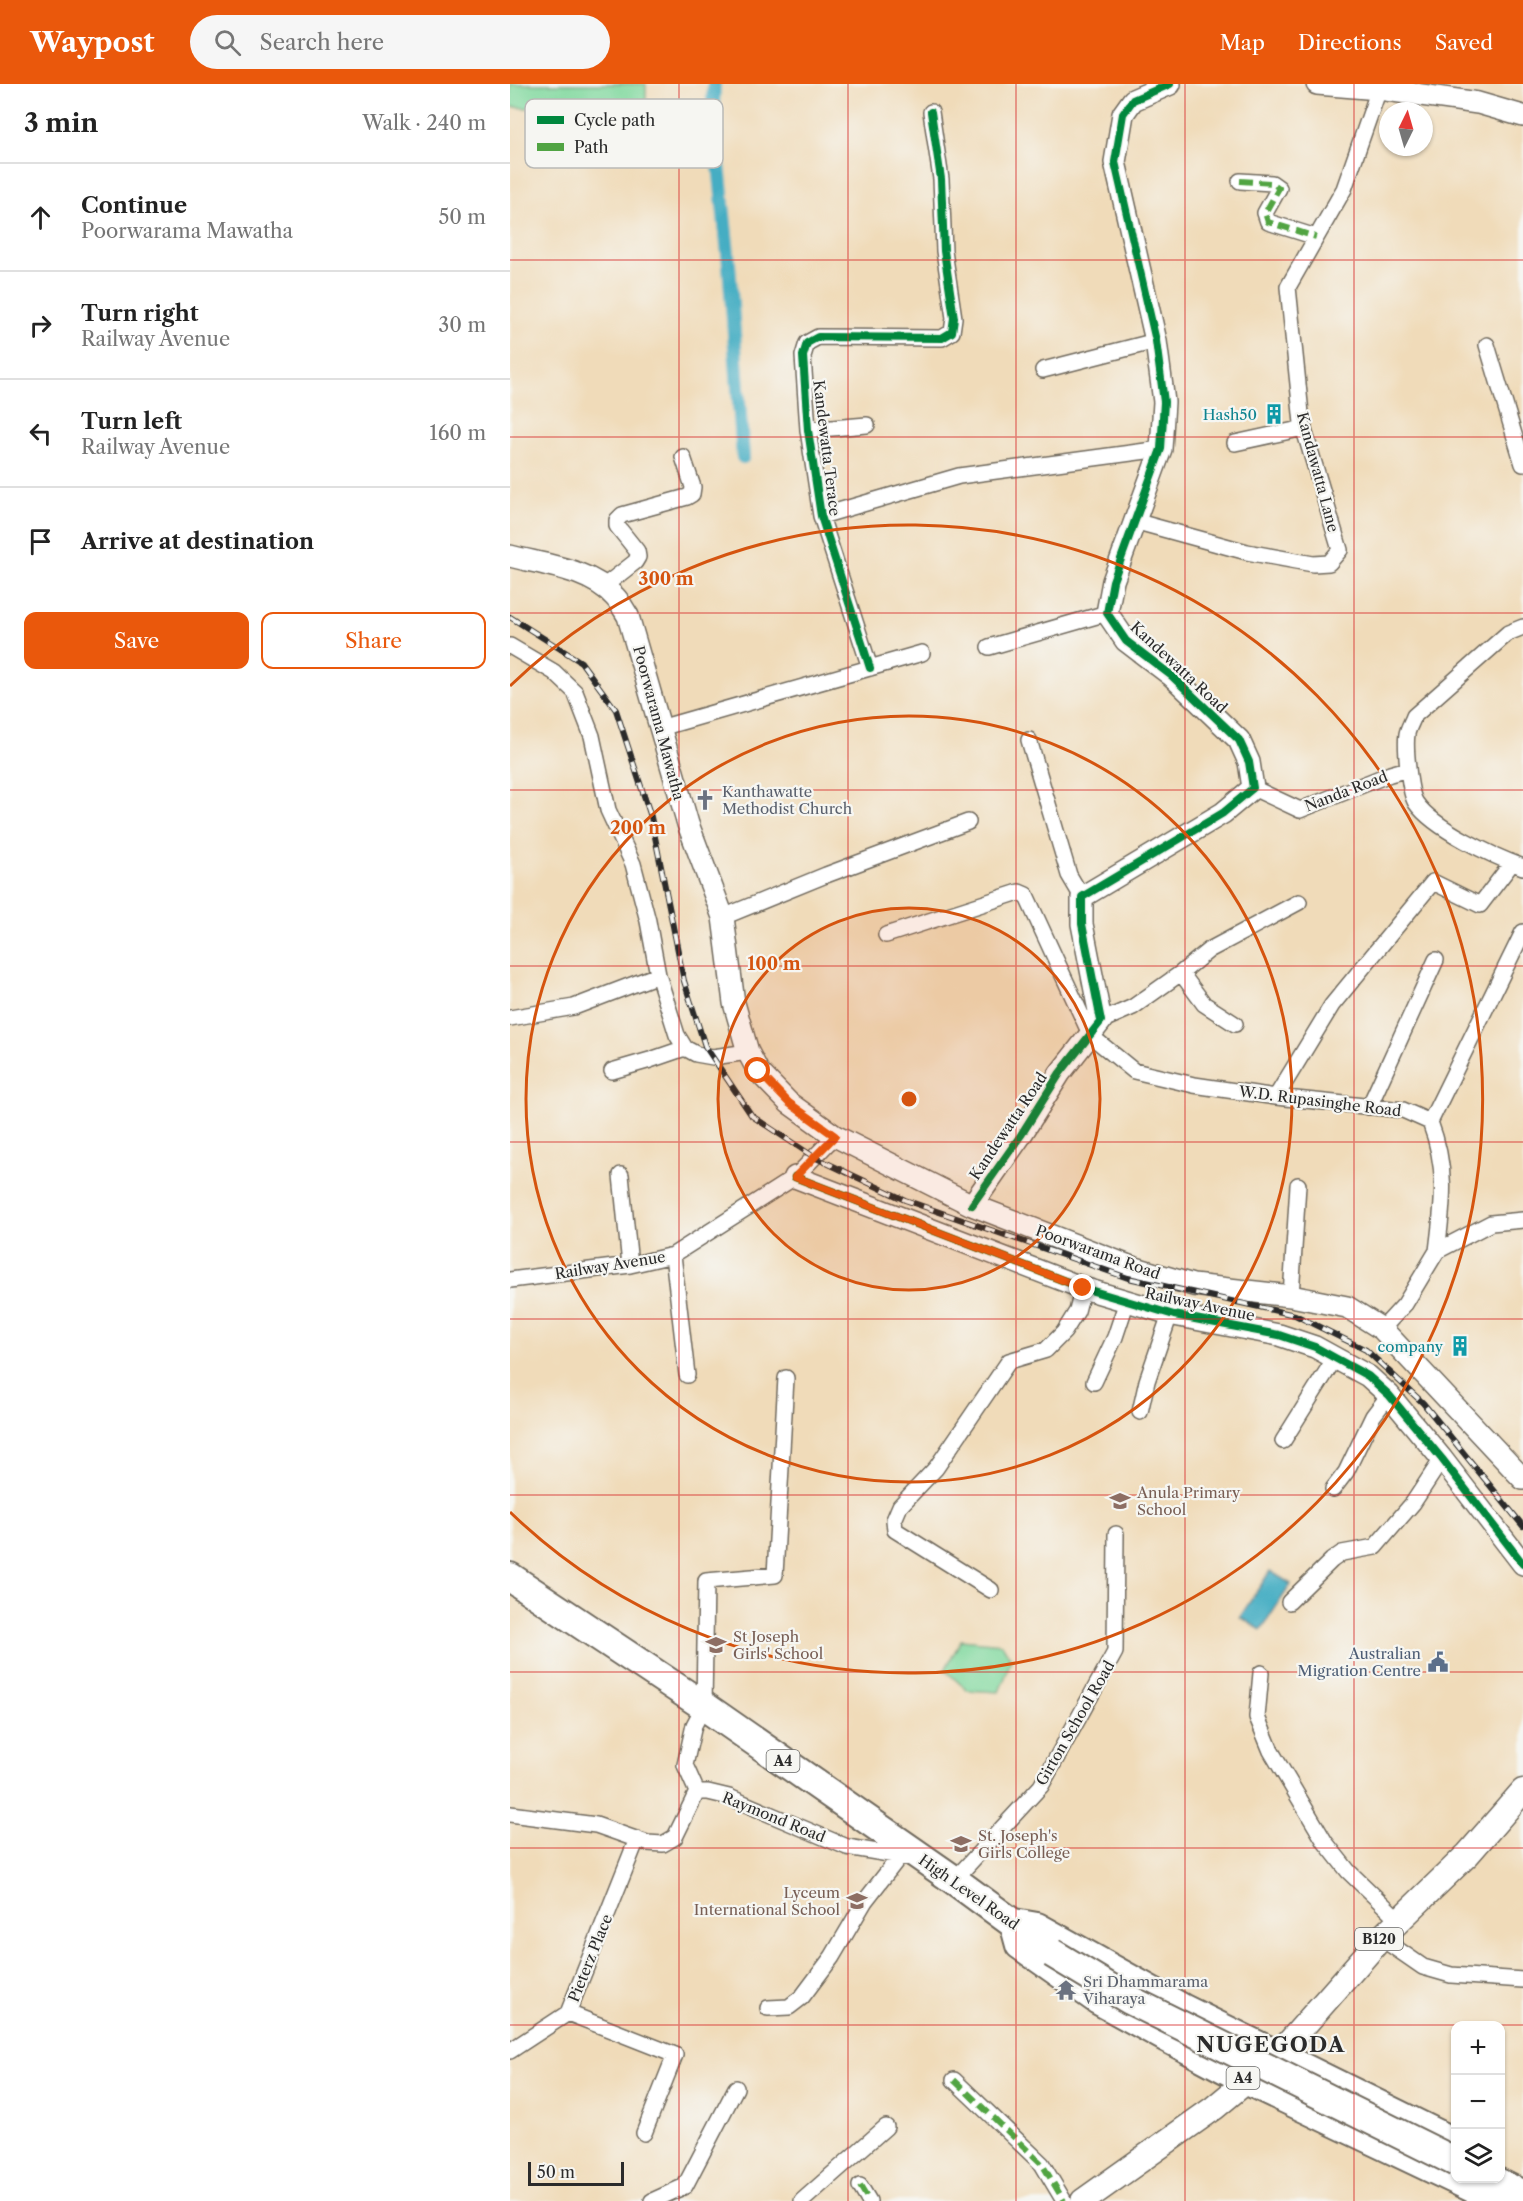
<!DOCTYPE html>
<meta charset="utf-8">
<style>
:root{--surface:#fff;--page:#f6f6f6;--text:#222;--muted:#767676;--line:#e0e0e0;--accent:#ea580c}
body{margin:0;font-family:"Libre Caslon Text",serif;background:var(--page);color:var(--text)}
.controls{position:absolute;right:18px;bottom:18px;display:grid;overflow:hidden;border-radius:12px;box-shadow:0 2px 4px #0004}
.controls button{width:54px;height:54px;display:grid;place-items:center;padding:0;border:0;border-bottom:2px solid var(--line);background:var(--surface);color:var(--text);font:30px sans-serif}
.compass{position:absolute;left:869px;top:18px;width:54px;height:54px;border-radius:50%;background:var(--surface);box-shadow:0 2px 4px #0004;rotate:5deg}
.scale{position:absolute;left:18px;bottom:15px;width:96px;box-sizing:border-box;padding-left:6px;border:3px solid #2b2b2b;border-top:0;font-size:16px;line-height:21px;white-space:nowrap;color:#2b2b2b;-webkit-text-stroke:4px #f6f6f2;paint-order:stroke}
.stop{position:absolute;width:18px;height:18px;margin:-14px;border:4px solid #ea580c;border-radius:50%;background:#fff}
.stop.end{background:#ea580c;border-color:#fff;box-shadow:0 2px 6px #0008}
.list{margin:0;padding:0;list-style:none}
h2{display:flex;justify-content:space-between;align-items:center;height:78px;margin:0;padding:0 24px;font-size:26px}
h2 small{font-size:20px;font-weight:400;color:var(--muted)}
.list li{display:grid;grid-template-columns:39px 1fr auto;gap:18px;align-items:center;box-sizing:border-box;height:108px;padding:0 24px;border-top:2px solid var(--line)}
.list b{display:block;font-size:22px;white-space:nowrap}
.list p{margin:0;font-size:20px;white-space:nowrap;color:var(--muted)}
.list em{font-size:20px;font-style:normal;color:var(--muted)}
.actions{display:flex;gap:12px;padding:18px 24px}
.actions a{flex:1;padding:14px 0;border:2px solid var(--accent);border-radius:12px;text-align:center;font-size:21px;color:var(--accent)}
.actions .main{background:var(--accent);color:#fff}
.icon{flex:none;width:33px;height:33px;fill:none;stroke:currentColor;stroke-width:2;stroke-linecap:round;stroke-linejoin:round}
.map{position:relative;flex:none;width:1013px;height:2117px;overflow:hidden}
header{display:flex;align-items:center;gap:36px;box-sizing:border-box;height:84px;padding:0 30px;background:var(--accent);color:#fff}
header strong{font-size:28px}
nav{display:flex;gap:33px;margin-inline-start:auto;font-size:21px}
.search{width:420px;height:54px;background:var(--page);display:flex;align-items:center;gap:15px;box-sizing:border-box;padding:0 21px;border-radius:33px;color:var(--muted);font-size:22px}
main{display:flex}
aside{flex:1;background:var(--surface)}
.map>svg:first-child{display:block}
.green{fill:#7fd89d;stroke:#558264;stroke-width:1.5}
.water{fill:#44adc3;stroke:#386c77;stroke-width:1.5}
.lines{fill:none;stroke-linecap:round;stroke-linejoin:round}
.canal{stroke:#44adc3;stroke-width:14}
.street-casing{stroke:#70695d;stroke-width:18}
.secondary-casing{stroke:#70695d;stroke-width:24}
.primary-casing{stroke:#70695d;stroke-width:27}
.highway-casing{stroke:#70695d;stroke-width:32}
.street{stroke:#fff;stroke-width:15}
.secondary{stroke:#fff;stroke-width:21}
.primary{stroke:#fff;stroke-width:24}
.highway{stroke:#fff;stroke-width:28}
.rail-casing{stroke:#2b2b2b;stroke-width:6}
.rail{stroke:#f6f6f2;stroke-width:4;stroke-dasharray:11;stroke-linecap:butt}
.highway-bridge-casing{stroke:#70695d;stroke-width:32;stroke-linecap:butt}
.highway-bridge{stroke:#fff;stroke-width:28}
.quiet{stroke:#51a443;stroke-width:6;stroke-dasharray:12 6;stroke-linecap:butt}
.cycleway-casing{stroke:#f6f6f2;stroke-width:11}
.cycleway{stroke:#00873e;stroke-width:8}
.route{stroke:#ea580c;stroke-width:8}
.grid{fill:none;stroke:#d62828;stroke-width:1.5;stroke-opacity:0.55}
.ring{fill:none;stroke:#d5540f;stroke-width:3}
.labels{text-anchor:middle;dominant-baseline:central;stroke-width:4.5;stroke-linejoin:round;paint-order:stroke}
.shield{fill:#f6f6f2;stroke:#686867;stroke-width:1.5}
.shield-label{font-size:14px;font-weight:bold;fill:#2b2b2b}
.culture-label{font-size:15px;fill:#0d838f;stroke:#f6f6f2;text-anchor:end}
.street-label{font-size:15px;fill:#2b2b2b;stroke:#f6f6f2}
.worship-label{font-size:15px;fill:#5b616d;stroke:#f6f6f2;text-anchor:start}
.education-label{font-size:15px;fill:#785e54;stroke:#f6f6f2;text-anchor:start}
.service-label{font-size:15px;fill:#4e5e75;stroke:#f6f6f2;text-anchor:end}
.district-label{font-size:21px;font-weight:bold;letter-spacing:1.5px;fill:#2b2b2b;stroke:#f6f6f2}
.key{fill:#f6f6f2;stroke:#b9b9b6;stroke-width:1.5}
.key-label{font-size:16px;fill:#2b2b2b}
.centre{fill:#d5540f;stroke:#f6f6f2;stroke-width:3}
.ring-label{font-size:18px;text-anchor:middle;font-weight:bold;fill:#d5540f;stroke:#f6f6f2;stroke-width:4.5;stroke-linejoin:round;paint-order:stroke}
</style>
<header>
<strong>Waypost</strong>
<div class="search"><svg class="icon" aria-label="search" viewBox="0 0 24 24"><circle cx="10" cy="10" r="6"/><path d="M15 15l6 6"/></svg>Search here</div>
<nav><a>Map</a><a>Directions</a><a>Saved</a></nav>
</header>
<main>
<aside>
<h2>3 min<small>Walk · 240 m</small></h2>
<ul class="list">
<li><svg class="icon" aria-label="ahead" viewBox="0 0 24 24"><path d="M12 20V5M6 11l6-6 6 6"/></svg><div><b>Continue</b><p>Poorwarama Mawatha</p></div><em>50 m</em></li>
<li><svg class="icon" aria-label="right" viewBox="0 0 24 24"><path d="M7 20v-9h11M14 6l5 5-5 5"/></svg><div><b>Turn right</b><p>Railway Avenue</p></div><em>30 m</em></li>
<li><svg class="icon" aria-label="left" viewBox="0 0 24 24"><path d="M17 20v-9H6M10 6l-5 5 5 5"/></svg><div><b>Turn left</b><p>Railway Avenue</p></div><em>160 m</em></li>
<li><svg class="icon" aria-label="arrive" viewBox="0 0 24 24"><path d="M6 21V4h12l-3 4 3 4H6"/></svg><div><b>Arrive at destination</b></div></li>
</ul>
<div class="actions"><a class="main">Save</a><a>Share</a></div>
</aside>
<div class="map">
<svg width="1013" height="2117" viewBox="0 0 1013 2117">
<rect width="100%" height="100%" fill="#f6f6f2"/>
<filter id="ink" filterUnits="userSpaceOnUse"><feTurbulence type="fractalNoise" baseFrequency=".0167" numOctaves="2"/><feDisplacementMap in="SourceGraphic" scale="12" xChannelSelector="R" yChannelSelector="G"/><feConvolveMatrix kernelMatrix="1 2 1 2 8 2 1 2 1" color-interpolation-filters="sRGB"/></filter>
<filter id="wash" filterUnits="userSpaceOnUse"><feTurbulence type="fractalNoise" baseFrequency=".008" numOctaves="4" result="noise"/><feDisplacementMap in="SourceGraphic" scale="24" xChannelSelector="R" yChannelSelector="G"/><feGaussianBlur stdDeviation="1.35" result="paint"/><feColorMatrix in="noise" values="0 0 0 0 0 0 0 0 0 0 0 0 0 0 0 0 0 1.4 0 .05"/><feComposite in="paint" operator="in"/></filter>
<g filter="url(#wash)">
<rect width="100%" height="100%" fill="#f0dbb9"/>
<path class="green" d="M 0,0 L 136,0 L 136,30 L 0,23 Z
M 451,1556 L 492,1560 L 501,1575 L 496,1591 L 489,1608 L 457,1606 L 435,1586 Z"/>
<path class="water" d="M 760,1487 L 781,1500 L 751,1546 L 730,1533 Z"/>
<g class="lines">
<path class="canal" d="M 204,0 L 203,21 L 219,180 L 233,373"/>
</g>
</g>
<g filter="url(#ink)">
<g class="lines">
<g class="street-casing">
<path id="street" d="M 730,97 L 762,99 L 769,104 L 755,129 L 758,138 L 806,153
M 977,261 L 1013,380
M 533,286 L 646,257
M 298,346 L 357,341
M 725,359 L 794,344
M 311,432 L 449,392 L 651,365
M 624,437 L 737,468 L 803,480 L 819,479 L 830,466 L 792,339 L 778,203 L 834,105 L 869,5
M 93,503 L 125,478 L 128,473 L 127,467 L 107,442 L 107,436 L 112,431 L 177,413 L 182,410 L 183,403 L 173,373
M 1013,543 L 998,549 L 904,632 C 902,638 898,644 897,650 C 895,662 899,709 906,719 C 924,745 983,772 1013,783
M 0,562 L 44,588 L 65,608 L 82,652 L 98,726 L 123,780 L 138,837 L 148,891 L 167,951 L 175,964 L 186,970 L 203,973 L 238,968
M 479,563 L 597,529
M 360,584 L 311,432 L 298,346 L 293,272 L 297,259 L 308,253 L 432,254 L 442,248 L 444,234 L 434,167 L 431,95 L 421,28
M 150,644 L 412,569
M 519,656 L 559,791 L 572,813
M 743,704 L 790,726 L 880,690 L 898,685
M 213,833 L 316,791 L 458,738
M 376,851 L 509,808 L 516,811 L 581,952 L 624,987 L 684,1001 L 766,1013 L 893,1026 L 920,1038 C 938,1085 933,1119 927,1167
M 671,889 L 694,920 L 725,940
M 0,934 L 64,923 L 148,891
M 591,937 L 623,923 L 671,889 L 699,866 L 789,818
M 102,987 L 140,976 L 175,964
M 766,1013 L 822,921 L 923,798 L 970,821 L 1002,779
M 859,1023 L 926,876
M 920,1038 L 1013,848
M 111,1091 L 120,1181
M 163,1171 L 177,1291
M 0,1196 L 120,1181 L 163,1171 L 285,1093 L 325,1052
M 781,1212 L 788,1101
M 872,1245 L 895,1220 L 927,1167 L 981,1139 L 1013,1136
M 584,1298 L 605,1253 L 617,1217
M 630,1328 L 637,1297 L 660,1230
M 773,1357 L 825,1274
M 823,1405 L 836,1388 L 863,1332 L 879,1311
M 481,1506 L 385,1446 L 384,1436 L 390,1422 L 426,1384 L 499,1277 L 536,1266 L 554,1248 L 567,1227 L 573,1204
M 779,1518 L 822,1476 L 832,1469 L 865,1463 L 903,1419 L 932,1375
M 751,1589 L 747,1633 L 761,1667 L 815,1758 L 838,1787 L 888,1835
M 187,1708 L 175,1681 L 184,1641 L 194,1622 L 196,1497 L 265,1491 L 276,1294
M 0,1730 L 86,1741 L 137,1759 L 153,1760 L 165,1753 L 187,1708 L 198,1708 L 219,1713 L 337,1763 L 403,1774
M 444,1796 L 531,1702 L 605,1568 L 606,1450
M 871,1854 L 913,1883 L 941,1891 L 1013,1896
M 258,1924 L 279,1923 L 292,1913 L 322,1873 L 355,1817 L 390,1772
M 58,1929 L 165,1971 L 134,2049
M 0,1967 L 58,1929 L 127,1755
M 444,1996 L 532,2080 L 554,2117
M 350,2102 L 359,2117
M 142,2117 L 175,2102 L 226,2004
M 292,2117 L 376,2043"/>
</g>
<g class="secondary-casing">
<path id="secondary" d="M 807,0 L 869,5 L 968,19 L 1013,32
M 0,472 C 34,481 80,485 105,513 C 110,518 114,526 118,532 L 178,740 L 213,833 L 224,919 L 238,968 L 248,987 L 279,1019 L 325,1052 L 462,1121 L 619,1182 L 683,1201 L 781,1212 L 837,1223 L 872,1245 L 1013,1395
M 285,1093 L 573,1204 L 664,1231 L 769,1251 L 805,1263 L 825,1274 L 858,1292 L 879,1311 L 932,1375 L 1013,1480
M 462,1121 L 511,1051 L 550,989 L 591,937 L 572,840 L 572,813 L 713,729 L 743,704 L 739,678 L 729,656 L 662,592 L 616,557 L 597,529 L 603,497 L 651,365 L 654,318 L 646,257 L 605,78 L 613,30 L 623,16 L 660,0"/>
</g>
<g class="primary-casing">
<path id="primary" d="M 573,2117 L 704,2024 L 768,1971 L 871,1854 L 958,1770 L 1013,1707"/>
</g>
<g class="highway-casing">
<path id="highway" d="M 0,1493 L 194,1622 L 444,1796 L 519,1851
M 946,2059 L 672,1924 L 527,1843 L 504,1839 L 510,1861 L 588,1916 L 657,1954 L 738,1997 L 990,2117
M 979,2094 L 1013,2111"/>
</g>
<use href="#street" class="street"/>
<use href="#secondary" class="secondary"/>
<use href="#primary" class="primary"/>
<use href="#highway" class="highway"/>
<g class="rail-casing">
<path id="rail" d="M 0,533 L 71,578 L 106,626 L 141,733 L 174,897 L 195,962 L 242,1032 L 304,1073 L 395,1116 L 618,1194 L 785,1231 L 856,1266 L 913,1319 L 1013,1442"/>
</g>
<use href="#rail" class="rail"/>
<g class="highway-bridge-casing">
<path id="highway-bridge" d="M 542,1869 L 620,1916 L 946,2078"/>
</g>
<use href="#highway-bridge" class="highway-bridge"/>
<path class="quiet" d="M 730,97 L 762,99 L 769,104 L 755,129 L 758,138 L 806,153
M 444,1996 L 532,2080 L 554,2117
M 350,2102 L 359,2117"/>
<g class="cycleway-casing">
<path id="cycleway" d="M 360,584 L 311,432 L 298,346 L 293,272 L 297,259 L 308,253 L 432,254 L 442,248 L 444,234 L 434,167 L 431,95 L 421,28
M 285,1093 L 573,1204 L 664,1231 L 769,1251 L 805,1263 L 825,1274 L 858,1292 L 879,1311 L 932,1375 L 1013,1480
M 462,1121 L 511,1051 L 550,989 L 591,937 L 572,840 L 572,813 L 713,729 L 743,704 L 739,678 L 729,656 L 662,592 L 616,557 L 597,529 L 603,497 L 651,365 L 654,318 L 646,257 L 605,78 L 613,30 L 623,16 L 660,0"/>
</g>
<use href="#cycleway" class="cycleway"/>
</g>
</g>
<g class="lines" filter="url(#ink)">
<path class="route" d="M 248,987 L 279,1019 L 325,1052 L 285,1093 L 573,1204"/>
</g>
<path class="grid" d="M 169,0 L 169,2117M 338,0 L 338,2117M 506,0 L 506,2117M 675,0 L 675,2117M 844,0 L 844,2117M 0,176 L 1013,176M 0,353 L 1013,353M 0,529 L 1013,529M 0,706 L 1013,706M 0,882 L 1013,882M 0,1058 L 1013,1058M 0,1235 L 1013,1235M 0,1411 L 1013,1411M 0,1588 L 1013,1588M 0,1764 L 1013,1764M 0,1941 L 1013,1941"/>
<circle cx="399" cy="1015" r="191" fill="#d5540f" fill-opacity=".12"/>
<g class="ring">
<circle cx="399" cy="1015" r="191"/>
<circle cx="399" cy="1015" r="383"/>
<path d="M0 602A574 574 0 1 1 0 1428"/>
</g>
<defs>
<g id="building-bare" transform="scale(1.62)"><path d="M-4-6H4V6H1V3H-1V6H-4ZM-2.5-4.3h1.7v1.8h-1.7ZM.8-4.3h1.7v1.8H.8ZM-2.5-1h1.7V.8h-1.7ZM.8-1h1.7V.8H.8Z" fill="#0f9aa8" stroke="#f6f6f2" stroke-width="2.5" paint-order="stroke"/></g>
<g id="church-bare" transform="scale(1.62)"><path d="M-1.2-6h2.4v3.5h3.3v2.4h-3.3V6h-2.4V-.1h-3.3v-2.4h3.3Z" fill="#6b7280" stroke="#f6f6f2" stroke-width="2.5" paint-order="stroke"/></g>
<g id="school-bare" transform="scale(1.62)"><path d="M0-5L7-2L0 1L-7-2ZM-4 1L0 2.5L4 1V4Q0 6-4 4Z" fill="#8d6e63" stroke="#f6f6f2" stroke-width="2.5" paint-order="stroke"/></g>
<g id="civic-bare" transform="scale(1.62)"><path d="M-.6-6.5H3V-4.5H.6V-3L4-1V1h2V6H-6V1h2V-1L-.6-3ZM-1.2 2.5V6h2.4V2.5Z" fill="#5c6f8a" stroke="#f6f6f2" stroke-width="2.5" paint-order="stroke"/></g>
<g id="temple-bare" transform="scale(1.62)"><path d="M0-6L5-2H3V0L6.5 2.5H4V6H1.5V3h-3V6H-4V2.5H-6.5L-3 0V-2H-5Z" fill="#6b7280" stroke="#f6f6f2" stroke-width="2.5" paint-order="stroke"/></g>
</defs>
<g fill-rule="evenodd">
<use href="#building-bare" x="764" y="330"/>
<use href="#church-bare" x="195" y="716"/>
<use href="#building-bare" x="950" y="1262"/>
<use href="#school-bare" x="610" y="1417"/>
<use href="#school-bare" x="206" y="1561"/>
<use href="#civic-bare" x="928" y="1578"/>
<use href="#school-bare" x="451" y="1760"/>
<use href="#school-bare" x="347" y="1817"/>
<use href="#temple-bare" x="556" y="1906"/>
</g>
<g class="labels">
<g class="shield">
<rect x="256.5" y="1666" width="33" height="22" rx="4.5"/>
<rect x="845" y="1844" width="48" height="22" rx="4.5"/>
<rect x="716.5" y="1983" width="33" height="22" rx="4.5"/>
</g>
<g class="shield-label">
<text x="273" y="1677">A4</text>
<text x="869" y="1855">B120</text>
<text x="733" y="1994">A4</text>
</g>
<g class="culture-label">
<text x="747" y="330">Hash50</text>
<text x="933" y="1262">company</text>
</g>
<g class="street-label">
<text transform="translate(317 364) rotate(83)">Kandewatta Terace</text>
<text transform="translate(808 388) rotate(75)">Kandawatta Lane</text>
<text transform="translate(669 583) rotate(43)">Kandewatta Road</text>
<text transform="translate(149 639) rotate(75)">Poorwarama Mawatha</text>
<text transform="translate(836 707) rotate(-21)">Nanda Road</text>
<text transform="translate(810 1017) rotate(7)">W.D. Rupasinghe Road</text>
<text transform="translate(498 1042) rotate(-56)">Kandewatta Road</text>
<text transform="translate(588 1168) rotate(20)">Poorwarama Road</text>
<text transform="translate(100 1181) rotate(-9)">Railway Avenue</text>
<text transform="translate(690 1220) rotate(12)">Railway Avenue</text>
<text transform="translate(565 1639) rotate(-60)">Girton School Road</text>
<text transform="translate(264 1733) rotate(22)">Raymond Road</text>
<text transform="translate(459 1808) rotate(35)">High Level Road</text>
<text transform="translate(80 1874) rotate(-68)">Pieterz Place</text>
</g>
<g class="worship-label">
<text x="212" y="707">Kanthawatte<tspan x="212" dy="17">Methodist Church</tspan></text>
<text x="573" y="1897">Sri Dhammarama<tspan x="573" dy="17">Viharaya</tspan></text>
</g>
<g class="education-label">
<text x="627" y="1408">Anula Primary<tspan x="627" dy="17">School</tspan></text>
<text x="223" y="1552">St Joseph<tspan x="223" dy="17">Girls' School</tspan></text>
<text x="468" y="1751">St. Joseph's<tspan x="468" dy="17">Girls College</tspan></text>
<text x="330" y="1808" text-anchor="end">Lyceum<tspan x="330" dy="17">International School</tspan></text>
</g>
<g class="service-label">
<text x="911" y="1569">Australian<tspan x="911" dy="17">Migration Centre</tspan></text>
</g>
<g class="district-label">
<text x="761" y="1960">NUGEGODA</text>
</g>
</g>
<rect x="15" y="15" width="198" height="69" rx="9" class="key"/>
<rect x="27" y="32" width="27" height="8" fill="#00873e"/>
<rect x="27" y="59" width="27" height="8" fill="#51a443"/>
<g class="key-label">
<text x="64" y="42">Cycle path</text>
<text x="64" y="69">Path</text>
</g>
<circle cx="399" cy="1015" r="9" class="centre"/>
<g class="ring-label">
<text x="156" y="501">300 m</text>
<text x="128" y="750">200 m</text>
<text x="264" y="886">100 m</text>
</g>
</svg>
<div class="controls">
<button>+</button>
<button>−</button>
<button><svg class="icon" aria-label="layers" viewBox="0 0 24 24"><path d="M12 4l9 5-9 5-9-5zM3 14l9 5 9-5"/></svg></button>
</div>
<svg class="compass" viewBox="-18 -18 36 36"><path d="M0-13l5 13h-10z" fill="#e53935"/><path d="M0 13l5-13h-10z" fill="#767676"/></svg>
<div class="scale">50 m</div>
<div class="stop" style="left:248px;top:987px"></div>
<div class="stop end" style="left:573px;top:1204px"></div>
</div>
</main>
